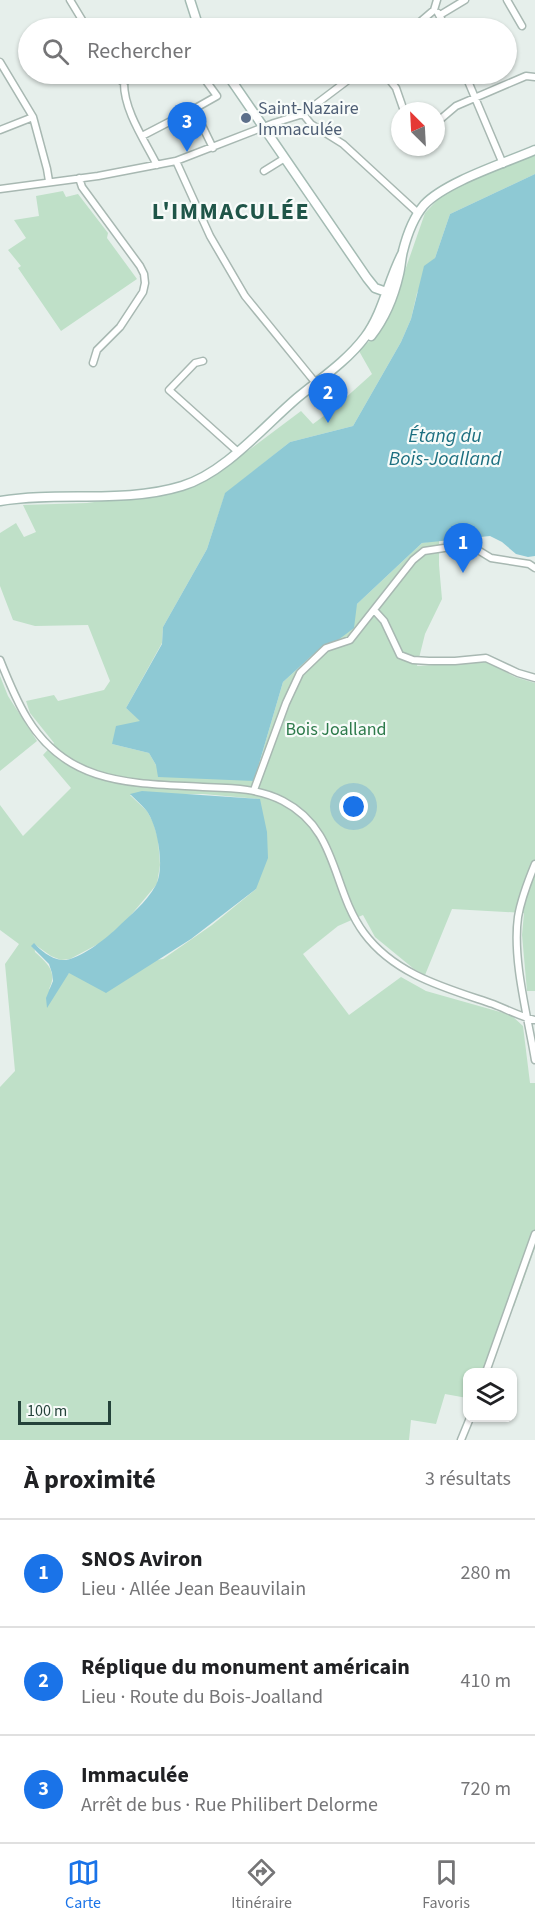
<!DOCTYPE html>
<html lang="fr">
<meta charset="utf-8">
<style>
:root{--surface:#fff;--page:#f2f2f2;--text:#202124;--muted:#757577;--line:#e0e0e0;--accent:#1a73e8}
body{margin:0;font-family:"Source Sans 3",sans-serif;background:var(--page);color:var(--text)}
.controls{position:absolute;right:18px;bottom:18px;display:grid;overflow:hidden;border-radius:12px;box-shadow:0 2px 4px #0004}
.controls button{width:54px;height:54px;display:grid;place-items:center;padding:0;border:0;border-bottom:2px solid var(--line);background:var(--surface);color:var(--text);font:30px sans-serif}
.compass{position:absolute;left:391px;top:102px;width:54px;height:54px;border-radius:50%;background:var(--surface);box-shadow:0 2px 4px #0004;rotate:336deg}
.scale{position:absolute;left:18px;bottom:15px;width:93px;box-sizing:border-box;padding-left:6px;border:3px solid #24423a;border-top:0;font-size:16px;line-height:21px;white-space:nowrap;color:#24423a;-webkit-text-stroke:4px #f7fbf9;paint-order:stroke}
.you{position:absolute;left:354px;top:807px;width:21px;height:21px;margin:-15px;border:4px solid #fff;border-radius:50%;background:#1a73e8;box-shadow:0 0 0 9px #1a73e833}
.badge{display:grid;place-items:center;width:39px;height:39px;border-radius:50%;background:var(--accent);color:#fff;font-size:20px;font-weight:700}
.pin{position:absolute;translate:-50% -50px;filter:drop-shadow(0 2px 3px #0008)}
.pin::after{content:'';position:absolute;top:32px;width:21px;height:18px;background:inherit;clip-path:polygon(0 0,100% 0,50% 100%)}
.list{margin:0;padding:0;list-style:none}
h2{display:flex;justify-content:space-between;align-items:center;height:78px;margin:0;padding:0 24px;font-size:26px}
h2 small{font-size:20px;font-weight:400;color:var(--muted)}
.list li{display:grid;grid-template-columns:39px 1fr auto;gap:18px;align-items:center;box-sizing:border-box;height:108px;padding:0 24px;border-top:2px solid var(--line)}
.list b{display:block;font-size:22px;white-space:nowrap}
.list p{margin:0;font-size:20px;white-space:nowrap;color:var(--muted)}
.list em{font-size:20px;font-style:normal;color:var(--muted)}
.icon{flex:none;width:33px;height:33px;fill:none;stroke:currentColor;stroke-width:2;stroke-linecap:round;stroke-linejoin:round}
.map{position:relative;flex:none;width:535px;height:1440px;overflow:hidden}
.search{position:absolute;background:var(--surface);box-shadow:0 2px 4px #0004;left:18px;right:18px;top:18px;height:66px;display:flex;align-items:center;gap:15px;box-sizing:border-box;padding:0 21px;border-radius:33px;color:var(--muted);font-size:22px}
.sheet{height:402px;background:var(--surface)}
nav{display:flex;justify-content:space-around;align-items:center;box-sizing:border-box;height:84px;border-top:2px solid var(--line);background:var(--surface);font-size:16px;color:var(--muted)}
nav a{display:grid;justify-items:center;gap:3px}
nav .on{color:var(--accent)}
.map>svg:first-child{display:block}
.green{fill:#bfe0c8;fill-rule:evenodd}
.water{fill:#8ec9d4}
.lines{fill:none;stroke-linecap:round;stroke-linejoin:round}
.street-casing{stroke:#a8b8b2;stroke-width:9}
.secondary-casing{stroke:#a4bbb3;stroke-width:11}
.street{stroke:#fff;stroke-width:6}
.secondary{stroke:#fff;stroke-width:8}
.service-dot{fill:#5c6f8a;stroke:#f7fbf9;stroke-width:2}
.labels{text-anchor:middle;dominant-baseline:central;stroke-width:4.5;stroke-linejoin:round;paint-order:stroke}
.service-label{font-size:18px;fill:#4e5e75;stroke:#f7fbf9;text-anchor:start}
.park-label{font-size:18px;fill:#2d7a4b;stroke:#f7fbf9}
.water-label{font-size:20px;font-style:italic;fill:#1c6f80;stroke:#f7fbf9}
.district-label{font-size:24px;font-weight:bold;letter-spacing:1.5px;fill:#1f5548;stroke:#f7fbf9}
</style>
<div class="map">
<svg width="535" height="1440" viewBox="0 0 535 1440">
<rect width="100%" height="100%" fill="#e6efeb"/>
<path class="green" d="M 535,153 L 535,174 L 450,214 L 435,258 L 417,293 L 411,319 L 401,342 L 353,426 L 290,442 L 225,494 L 207,549 L 163,627 L 162,643 L 126,708 L 141,721 L 112,744 L 149,753 L 156,765 L 254,781 L 283,682 L 317,651 L 338,640 L 357,604 L 422,543 L 439,540 L 439,565 L 442,599 L 425,634 L 417,666 L 487,662 L 515,677 L 535,683 L 535,991 L 527,991 L 522,935 L 524,913 L 452,909 L 425,975 L 414,969 L 375,937 L 363,915 L 338,926 L 303,954 L 349,1015 L 401,977 L 426,991 L 511,1015 L 523,1026 L 530,1083 L 535,1083 L 535,1248 L 514,1307 L 506,1307 L 482,1372 L 468,1372 L 467,1398 L 445,1394 L 436,1424 L 411,1420 L 409,1440 L 0,1440 L 0,1087 L 15,1071 L 5,964 L 19,944 L 0,930 L 0,805 L 23,836 L 71,788 L 43,755 L 54,743 L 30,713 L 26,701 L 54,695 L 58,701 L 104,690 L 110,681 L 88,625 L 35,626 L 13,620 L 0,586 L 0,533 L 16,523 L 24,537 L 36,532 L 23,505 L 87,503 L 176,491 L 249,450 L 301,411 L 313,424 L 333,409 L 372,374 L 359,351 L 379,332 L 393,305 L 425,213 L 442,195 L 474,179 ZM 203,794 L 260,799 L 256,889 L 212,925 L 163,959 L 69,973 L 49,989 C 58,972 47,963 35,952 L 34,944 L 51,956 L 61,960 L 70,959 L 102,942 L 126,921 L 157,884 L 160,865 L 158,839 L 153,822 L 147,811 L 130,795 Z
M 63,191 L 66,197 L 78,194 L 108,233 L 107,238 L 137,279 L 61,331 L 18,268 L 21,266 L 8,250 L 26,238 L 14,220 L 39,216 L 36,196 Z
M 0,676 L 8,696 L 37,741 L 0,771 Z"/>
<path class="water" d="M 535,174 L 535,556 L 528,557 L 516,554 L 502,542 L 490,536 L 422,543 L 357,604 L 354,628 L 338,640 L 317,651 L 283,682 L 254,781 L 158,777 L 156,765 L 149,753 L 112,744 L 116,726 L 140,721 L 126,708 L 162,644 L 163,627 L 207,549 L 225,493 L 290,442 L 353,426 L 401,342 L 411,319 L 424,266 L 435,258 L 450,214 Z
M 142,791 L 260,799 L 267,832 L 268,858 L 256,889 L 191,939 L 106,993 L 69,973 L 47,1008 L 46,998 L 53,981 L 52,973 L 49,964 L 31,946 L 34,943 C 41,951 50,958 61,960 C 77,962 105,939 116,929 C 130,915 146,903 156,885 C 165,868 158,825 146,810 C 141,804 135,799 130,794 Z"/>
<g class="lines">
<g class="street-casing">
<path id="street" d="M 70,0 L 87,28
M 507,0 L 522,26
M 438,13 L 446,28
M 440,15 L 465,0
M 413,28 L 434,10 L 437,0
M 0,62 L 33,117 L 47,169 L 49,181
M 113,74 L 124,83
M 133,74 L 124,83 C 124,111 145,141 157,165
M 385,74 L 396,88 L 404,111
M 465,74 L 503,164
M 194,109 L 217,96 L 201,74
M 303,114 L 311,124 L 343,144 L 418,213
M 436,123 L 456,106 L 526,76 L 535,77
M 0,130 L 33,117
M 142,136 L 194,109 L 213,148
M 176,161 L 210,236 L 245,296 L 319,387
M 264,171 L 285,158
M 79,178 L 82,187 L 140,266 L 144,274 L 145,283 L 143,292 L 120,327 L 97,350 L 93,363
M 0,189 L 98,176 L 176,161 L 274,123 L 303,114 L 356,74
M 203,361 L 195,363 L 169,390 L 237,451
M 374,610 L 384,621 L 400,655 L 413,660 L 429,661 L 455,661 L 486,658 L 518,673 L 535,678
M 0,660 C 8,680 16,700 27,718 C 68,786 133,783 203,787 C 231,788 258,788 283,801 C 339,830 331,888 364,933 C 395,975 446,988 493,1004 C 506,1009 521,1017 535,1020
M 254,790 L 286,703 L 300,673 L 326,648 L 350,640 L 413,560 L 424,551 L 464,545 L 473,547 L 491,558 L 529,564 L 535,568
M 535,864 C 528,881 521,899 518,917 C 512,960 528,1017 535,1060
M 486,1372 L 535,1234
M 461,1440 L 470,1418"/>
</g>
<g class="secondary-casing">
<path id="secondary" d="M 190,0 L 199,28
M 227,74 L 367,278 L 375,288 L 392,294
M 371,336 C 385,318 394,296 399,274 C 401,266 401,258 403,251 C 407,235 413,218 424,205 C 445,182 505,163 535,150
M 0,501 C 60,491 123,504 182,486 C 225,473 263,427 297,398 C 320,379 347,361 365,337 C 383,313 388,281 402,254"/>
</g>
<use href="#street" class="street"/>
<use href="#secondary" class="secondary"/>
</g>
<circle class="service-dot" cx="246" cy="118" r="6"/>
<g class="labels">
<g class="service-label">
<text x="258" y="108">Saint-Nazaire<tspan x="258" dy="21">Immaculée</tspan></text>
</g>
<g class="park-label">
<text x="336" y="729">Bois Joalland</text>
</g>
<g class="water-label">
<text x="445" y="436">Étang du<tspan x="445" dy="23">Bois-Joalland</tspan></text>
</g>
<g class="district-label">
<text x="231" y="211">L'IMMACULÉE</text>
</g>
</g>
</svg>
<div class="controls">
<button><svg class="icon" aria-label="layers" viewBox="0 0 24 24"><path d="M12 4l9 5-9 5-9-5zM3 14l9 5 9-5"/></svg></button>
</div>
<svg class="compass" viewBox="-18 -18 36 36"><path d="M0-13l5 13h-10z" fill="#e53935"/><path d="M0 13l5-13h-10z" fill="#757577"/></svg>
<div class="scale">100 m</div>
<div class="you"></div>
<div class="pin badge" style="left:463px;top:573px">1</div>
<div class="pin badge" style="left:328px;top:423px">2</div>
<div class="pin badge" style="left:187px;top:152px">3</div>
<div class="search"><svg class="icon" aria-label="search" viewBox="0 0 24 24"><circle cx="10" cy="10" r="6"/><path d="M15 15l6 6"/></svg>Rechercher</div>
</div>
<section class="sheet">
<h2>À proximité<small>3 résultats</small></h2>
<ul class="list">
<li><span class="badge">1</span><div><b>SNOS Aviron</b><p>Lieu · Allée Jean Beauvilain</p></div><em>280 m</em></li>
<li><span class="badge">2</span><div><b>Réplique du monument américain</b><p>Lieu · Route du Bois-Joalland</p></div><em>410 m</em></li>
<li><span class="badge">3</span><div><b>Immaculée</b><p>Arrêt de bus · Rue Philibert Delorme</p></div><em>720 m</em></li>
</ul>
</section>
<nav>
<a class="on"><svg class="icon" aria-label="map" viewBox="0 0 24 24"><path d="M3 6l6-2 6 2 6-2v14l-6 2-6-2-6 2zM9 4v14M15 6v14"/></svg>Carte</a>
<a><svg class="icon" aria-label="directions" viewBox="0 0 24 24"><path d="M12 3l9 9-9 9-9-9zM9 14v-3h6M13 9l2 2-2 2"/></svg>Itinéraire</a>
<a><svg class="icon" aria-label="saved" viewBox="0 0 24 24"><path d="M7 4h10v16l-5-4-5 4z"/></svg>Favoris</a>
</nav>
